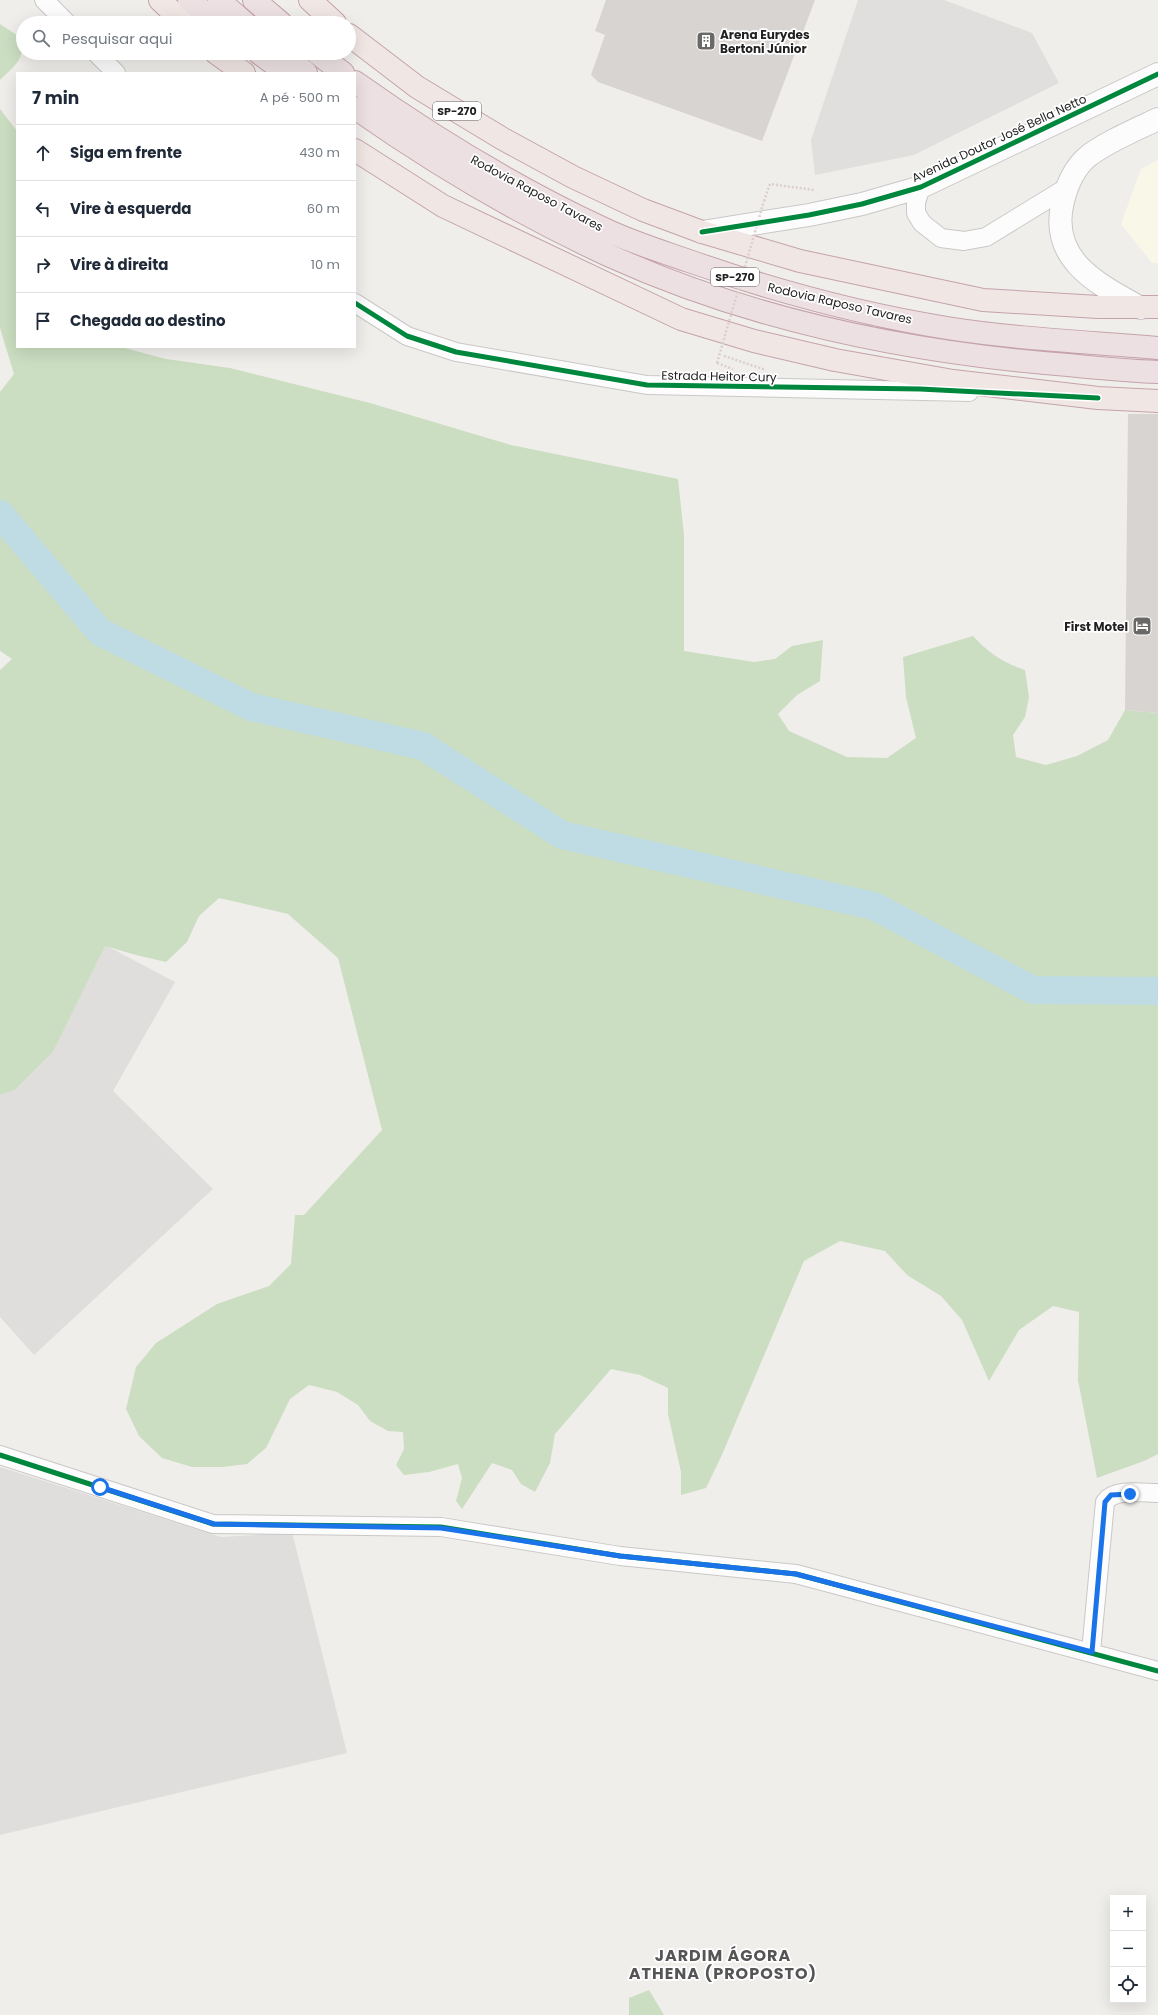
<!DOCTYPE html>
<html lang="pt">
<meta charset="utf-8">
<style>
:root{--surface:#fff;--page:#f2f2f3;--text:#1f2937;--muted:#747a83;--line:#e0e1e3}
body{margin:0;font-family:Poppins,sans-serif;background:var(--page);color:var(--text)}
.controls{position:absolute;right:12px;bottom:12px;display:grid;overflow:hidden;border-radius:0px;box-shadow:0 4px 16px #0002}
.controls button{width:36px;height:36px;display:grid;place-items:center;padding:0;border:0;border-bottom:1px solid var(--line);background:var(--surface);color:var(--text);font:20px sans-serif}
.stop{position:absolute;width:12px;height:12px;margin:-9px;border:3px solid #1a73e8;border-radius:50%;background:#fff}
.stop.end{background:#1a73e8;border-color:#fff;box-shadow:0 1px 4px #0008}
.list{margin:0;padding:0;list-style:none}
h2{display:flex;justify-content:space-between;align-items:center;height:52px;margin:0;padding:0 16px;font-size:17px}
h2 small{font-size:13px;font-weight:400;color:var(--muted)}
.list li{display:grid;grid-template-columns:26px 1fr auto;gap:12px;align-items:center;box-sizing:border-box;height:56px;padding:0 16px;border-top:1px solid var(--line)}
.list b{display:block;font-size:15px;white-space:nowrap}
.list em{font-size:13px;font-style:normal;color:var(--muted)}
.icon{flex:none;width:22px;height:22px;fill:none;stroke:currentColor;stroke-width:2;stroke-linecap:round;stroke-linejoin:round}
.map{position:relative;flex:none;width:1158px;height:2015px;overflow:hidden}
.search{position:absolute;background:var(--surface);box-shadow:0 4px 16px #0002;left:16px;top:16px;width:340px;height:44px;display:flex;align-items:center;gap:10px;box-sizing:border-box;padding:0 14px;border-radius:22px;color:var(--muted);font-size:15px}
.panel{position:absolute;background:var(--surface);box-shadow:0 4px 16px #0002;left:16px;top:72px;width:340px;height:276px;border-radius:0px}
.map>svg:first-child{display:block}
.residential{fill:#dfdedc}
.education{fill:#f8f7e8}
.forest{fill:#cbdec1}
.parking{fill:#e0dfde}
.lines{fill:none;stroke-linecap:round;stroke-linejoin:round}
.river{stroke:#bfdbe3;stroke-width:28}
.building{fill:#d7d4d2}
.minor-casing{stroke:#c9c8c7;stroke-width:20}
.tertiary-casing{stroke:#c9c8c7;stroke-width:24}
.trunk-casing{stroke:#c5a2ac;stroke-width:24}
.motorway-casing{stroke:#c5a2ac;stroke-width:24}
.path{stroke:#dccecd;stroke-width:2.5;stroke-dasharray:2 2;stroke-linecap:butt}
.minor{stroke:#fdfcfc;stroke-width:18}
.tertiary{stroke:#fdfcfc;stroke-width:22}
.trunk{stroke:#f0e6e4;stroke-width:22}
.motorway{stroke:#ece0e2;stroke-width:22}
.path-bridge{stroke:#dccecd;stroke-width:2.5;stroke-dasharray:2 2;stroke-linecap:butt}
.cycleway-casing{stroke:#fff;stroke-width:8}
.cycleway{stroke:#00873e;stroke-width:5}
.route{stroke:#1a73e8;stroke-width:5}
.labels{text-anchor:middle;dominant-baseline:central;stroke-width:3.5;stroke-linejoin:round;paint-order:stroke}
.shield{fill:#fff;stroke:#646464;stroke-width:1}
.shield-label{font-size:11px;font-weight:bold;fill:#222}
.poi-label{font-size:12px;font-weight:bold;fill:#222;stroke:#fff;text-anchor:start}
.street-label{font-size:12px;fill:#222;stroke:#fff}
.district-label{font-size:16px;font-weight:bold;letter-spacing:1px;fill:#555;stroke:#fff}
</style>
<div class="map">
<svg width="1158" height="2015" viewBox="0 0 1158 2015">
<rect width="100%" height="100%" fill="#f0eeeb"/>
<path class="residential" d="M 105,945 L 175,982 L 113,1091 L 213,1189 L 34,1355 L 0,1317 L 0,1095 L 15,1090 L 53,1052 Z
M 0,1467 L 221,1537 L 257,1535 L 291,1528 L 347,1753 L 0,1835 Z"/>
<path class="education" d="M 1158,160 L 1158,263 L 1152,263 L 1121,224 L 1141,169 Z"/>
<path class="forest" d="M 0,24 L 23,39 C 23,62 15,65 0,80 Z
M 0,109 L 17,131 L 17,347 L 121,347 L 166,359 L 230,368 L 370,403 L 511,445 L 678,479 L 684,535 L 684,651 L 754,662 L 775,659 L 792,646 L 823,640 L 820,681 L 797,695 L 778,714 L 789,731 L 847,757 L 887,758 L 916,738 L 906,697 L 903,657 L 973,636 C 990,654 1002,662 1025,670 L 1029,697 L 1025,717 L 1013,735 L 1016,757 L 1046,765 L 1077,756 L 1108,740 L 1125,710 L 1158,713 L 1158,1454 L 1144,1461 L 1097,1478 L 1078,1380 L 1079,1312 L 1053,1306 L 1019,1330 L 989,1381 L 962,1320 L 941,1296 L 907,1275 L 885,1251 L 840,1241 L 804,1261 L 721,1457 L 706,1488 L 681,1495 L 681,1472 L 668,1414 L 668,1388 L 640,1375 L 611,1369 L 555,1434 L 550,1463 L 535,1492 L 521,1484 L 512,1470 L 492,1463 L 462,1509 L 456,1501 L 462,1478 L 458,1464 L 429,1472 L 404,1475 L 396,1465 L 404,1449 L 403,1432 L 388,1431 L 370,1421 L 358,1405 L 337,1392 L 309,1385 L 290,1399 L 266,1448 L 247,1464 L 223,1467 L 192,1467 L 162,1458 L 139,1436 L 126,1409 L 136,1367 L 156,1343 L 217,1304 L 269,1286 L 291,1264 L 295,1215 L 304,1215 L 382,1130 L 338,958 L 288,914 L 219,898 L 199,916 L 187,942 L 166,962 L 136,955 L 105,946 L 53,1052 L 15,1090 L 0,1095 L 0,670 L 12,659 L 0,651 L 0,392 L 14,374 L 0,328 Z
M 649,1990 L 664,2015 L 629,2015 L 629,1998 Z"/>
<path class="parking" d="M 858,0 L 944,0 L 1032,33 L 1059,83 L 914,155 L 815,175 L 811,140 Z"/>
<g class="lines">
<path class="river" d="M 0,514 L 100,632 L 251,707 L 423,746 L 562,835 L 874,906 L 1033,990 L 1158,991"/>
</g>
<path class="building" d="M 606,0 L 815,0 L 762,141 L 598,82 L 591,75 L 605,35 L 595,31 Z
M 1128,414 L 1158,414 L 1158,713 L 1125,710 Z"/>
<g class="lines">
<g class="minor-casing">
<path id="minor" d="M 44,0 L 67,23
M 96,53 L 116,73
M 921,187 L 916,202 L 916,213 L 922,223 L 941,238 L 964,241 L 986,237 L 1066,188
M 355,303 L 407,336 L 456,352 L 647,385 L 969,392
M 0,1455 L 213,1524 L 441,1527 L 620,1556 L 796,1574 L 1158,1671
M 1091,1652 L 1105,1502 C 1114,1488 1143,1493 1158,1493"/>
</g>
<g class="tertiary-casing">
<path id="tertiary" d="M 702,232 L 809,215 L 862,204 L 921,187 L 1158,74
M 1141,308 C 1098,284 1048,260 1063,201 C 1067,185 1073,170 1086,158 C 1102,144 1137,129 1158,119"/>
</g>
<g class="trunk-casing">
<path id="trunk" d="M 160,0 L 184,23
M 310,0 L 335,23
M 349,35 L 417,87 L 503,139 L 573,177 L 643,210 L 702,232 L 800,261 L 983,300 L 1098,307 L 1158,307
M 216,53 L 244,73
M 355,150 L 443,206 L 681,319 L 754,341 L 835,360 L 953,381 L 1098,398 L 1158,401"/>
</g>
<g class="motorway-casing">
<path id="motorway" d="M 189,0 L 218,23
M 219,0 L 245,23
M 254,0 L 281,23
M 259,53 L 286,73
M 282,53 L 306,73
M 317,53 L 343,73
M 355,82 C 434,138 516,188 604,229 C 631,242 660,251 689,261 C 772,290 860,314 947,328 C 1017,339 1088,342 1158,348
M 355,108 C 435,164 519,214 608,255 C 751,320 913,353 1068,365 C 1098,368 1128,371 1158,372"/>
</g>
<path class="path" d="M 764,201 L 770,184 L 814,190
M 724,356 L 766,370
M 717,363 L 733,369"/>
<use href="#minor" class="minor"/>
<use href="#tertiary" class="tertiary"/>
<use href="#trunk" class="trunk"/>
<use href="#motorway" class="motorway"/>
<path class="path-bridge" d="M 717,363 L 764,201"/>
<g class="cycleway-casing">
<path id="cycleway" d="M 702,232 L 809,215 L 862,204 L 921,187 L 1158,74
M 355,303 L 407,336 L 456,352 L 647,385 L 920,389 L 1098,398
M 0,1455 L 213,1524 L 441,1527 L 620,1556 L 796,1574 L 1158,1671"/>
</g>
<use href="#cycleway" class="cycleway"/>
</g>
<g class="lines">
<path class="route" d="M 100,1487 L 214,1524 L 441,1528 L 620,1556 L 796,1574 L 1092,1652 L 1105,1502 L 1111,1495 L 1130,1494"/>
</g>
<defs>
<g id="building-square" transform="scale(1)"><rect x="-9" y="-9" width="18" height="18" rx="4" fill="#6a6968" stroke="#fff"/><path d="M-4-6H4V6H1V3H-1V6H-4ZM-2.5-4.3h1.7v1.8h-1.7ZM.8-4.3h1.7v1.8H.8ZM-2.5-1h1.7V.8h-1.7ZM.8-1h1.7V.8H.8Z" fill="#fff"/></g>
<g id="hotel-square" transform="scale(1)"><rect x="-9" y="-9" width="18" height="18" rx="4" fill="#6a6968" stroke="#fff"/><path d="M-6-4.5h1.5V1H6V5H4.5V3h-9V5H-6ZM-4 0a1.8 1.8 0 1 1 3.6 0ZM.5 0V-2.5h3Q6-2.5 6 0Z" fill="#fff"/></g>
</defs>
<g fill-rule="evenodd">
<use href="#building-square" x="706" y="41"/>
<use href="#hotel-square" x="1142" y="626"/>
</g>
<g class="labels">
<g class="shield">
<rect x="433" y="102" width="48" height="18" rx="3"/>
<rect x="711" y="268" width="48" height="18" rx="3"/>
</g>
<g class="shield-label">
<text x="457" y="111">SP-270</text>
<text x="735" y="277">SP-270</text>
</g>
<g class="poi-label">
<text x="720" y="34">Arena Eurydes<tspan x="720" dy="14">Bertoni Júnior</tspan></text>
<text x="1128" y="626" text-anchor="end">First Motel</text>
</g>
<g class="street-label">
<text transform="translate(999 138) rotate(-25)">Avenida Doutor José Bella Netto</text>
<text transform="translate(537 193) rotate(28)">Rodovia Raposo Tavares</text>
<text transform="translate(840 303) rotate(13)">Rodovia Raposo Tavares</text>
<text transform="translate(719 376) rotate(1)">Estrada Heitor Cury</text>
</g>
<g class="district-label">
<text x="723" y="1955">JARDIM ÁGORA<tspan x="723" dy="18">ATHENA (PROPOSTO)</tspan></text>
</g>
</g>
</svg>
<div class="controls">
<button>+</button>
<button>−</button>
<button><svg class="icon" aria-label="locate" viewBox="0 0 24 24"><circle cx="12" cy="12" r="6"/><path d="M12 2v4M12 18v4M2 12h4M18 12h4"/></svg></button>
</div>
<div class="stop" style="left:100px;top:1487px"></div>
<div class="stop end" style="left:1130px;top:1494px"></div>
<div class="search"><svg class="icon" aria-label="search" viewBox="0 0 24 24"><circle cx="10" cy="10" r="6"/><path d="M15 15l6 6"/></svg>Pesquisar aqui</div>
<section class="panel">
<h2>7 min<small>A pé · 500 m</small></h2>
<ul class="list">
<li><svg class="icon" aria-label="ahead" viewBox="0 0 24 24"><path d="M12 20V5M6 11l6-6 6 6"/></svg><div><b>Siga em frente</b></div><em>430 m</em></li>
<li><svg class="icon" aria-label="left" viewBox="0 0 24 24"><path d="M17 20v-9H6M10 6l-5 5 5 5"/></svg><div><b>Vire à esquerda</b></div><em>60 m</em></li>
<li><svg class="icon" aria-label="right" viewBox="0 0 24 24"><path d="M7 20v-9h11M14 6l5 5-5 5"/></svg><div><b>Vire à direita</b></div><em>10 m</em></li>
<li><svg class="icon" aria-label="arrive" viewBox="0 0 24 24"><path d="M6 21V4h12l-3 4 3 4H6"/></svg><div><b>Chegada ao destino</b></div></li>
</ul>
</section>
</div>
